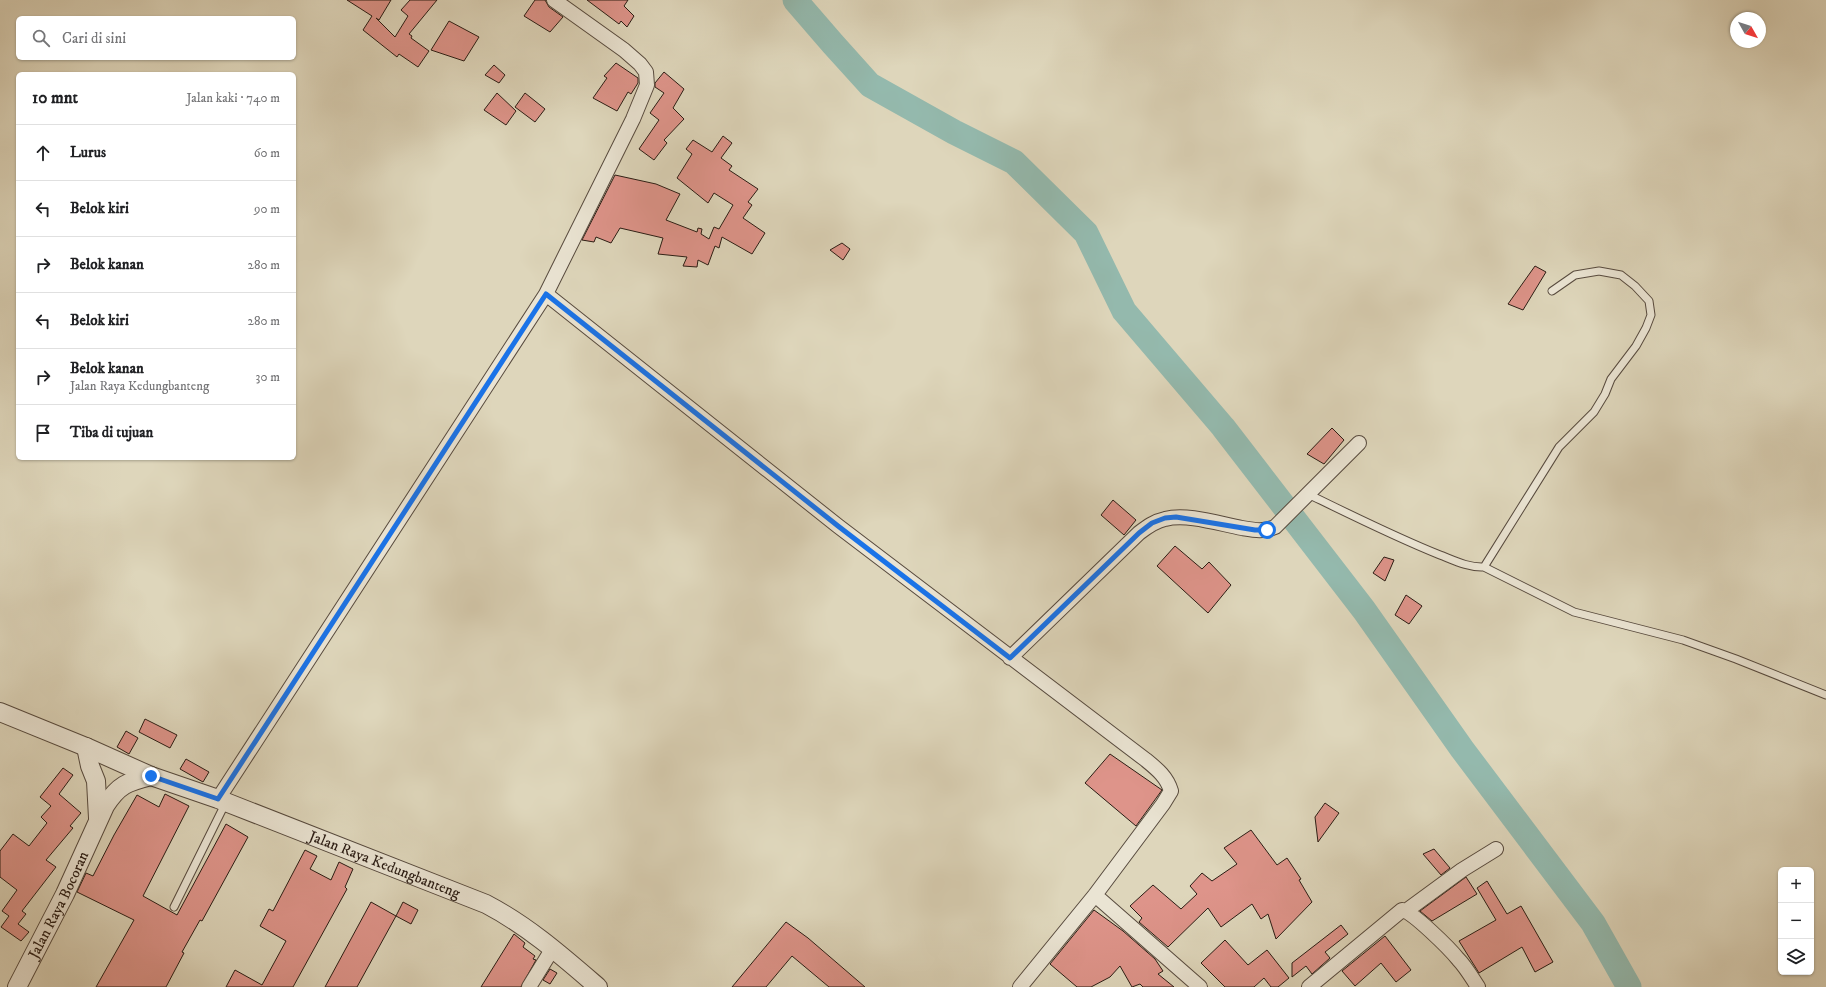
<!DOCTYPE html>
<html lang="id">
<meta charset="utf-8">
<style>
:root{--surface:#fff;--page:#f2f2f2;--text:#202124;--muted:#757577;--line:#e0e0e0}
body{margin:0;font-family:"IM FELL DW Pica",serif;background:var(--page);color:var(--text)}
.controls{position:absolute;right:12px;bottom:12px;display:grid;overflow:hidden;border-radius:6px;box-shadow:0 1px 3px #0004}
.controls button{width:36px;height:36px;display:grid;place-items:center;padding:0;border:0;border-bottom:1px solid var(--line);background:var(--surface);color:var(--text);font:20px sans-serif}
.compass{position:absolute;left:1730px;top:12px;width:36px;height:36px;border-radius:50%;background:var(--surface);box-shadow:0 1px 3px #0004;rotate:129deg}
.stop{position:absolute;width:12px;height:12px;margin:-9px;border:3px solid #1a73e8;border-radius:50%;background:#fff}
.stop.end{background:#1a73e8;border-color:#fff;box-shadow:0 1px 4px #0008}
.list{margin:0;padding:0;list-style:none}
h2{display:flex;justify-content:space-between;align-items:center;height:52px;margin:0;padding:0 16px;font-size:17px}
h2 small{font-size:13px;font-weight:400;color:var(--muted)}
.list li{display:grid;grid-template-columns:26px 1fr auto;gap:12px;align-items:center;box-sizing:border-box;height:56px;padding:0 16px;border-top:1px solid var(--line)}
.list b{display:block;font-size:15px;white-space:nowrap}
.list p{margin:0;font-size:13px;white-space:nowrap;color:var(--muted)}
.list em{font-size:13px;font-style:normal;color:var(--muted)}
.icon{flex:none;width:22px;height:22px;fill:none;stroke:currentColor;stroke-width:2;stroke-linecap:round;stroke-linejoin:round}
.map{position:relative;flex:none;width:1826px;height:987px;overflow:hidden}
.search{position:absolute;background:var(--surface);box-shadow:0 1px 3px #0004;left:16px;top:16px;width:280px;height:44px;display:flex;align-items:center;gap:10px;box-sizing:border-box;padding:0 14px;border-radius:6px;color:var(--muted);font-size:15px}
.panel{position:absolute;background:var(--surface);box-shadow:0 1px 3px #0004;left:16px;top:72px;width:280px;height:388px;border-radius:6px}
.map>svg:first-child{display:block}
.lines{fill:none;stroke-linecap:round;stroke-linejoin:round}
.river{stroke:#94b9ad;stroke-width:25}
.building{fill:#de948a;stroke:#2a1c14}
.service-casing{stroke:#574a3e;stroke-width:9}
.minor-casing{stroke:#574a3e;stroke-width:16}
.tertiary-casing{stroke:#574a3e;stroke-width:20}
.service{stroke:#eae4d3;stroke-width:7}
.minor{stroke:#eae4d3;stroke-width:14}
.tertiary{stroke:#eae4d3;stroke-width:18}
.route{stroke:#1a73e8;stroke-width:5}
.labels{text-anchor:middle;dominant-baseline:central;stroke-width:4;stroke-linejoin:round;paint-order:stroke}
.street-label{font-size:15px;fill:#2a1c14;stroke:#eae4d3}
</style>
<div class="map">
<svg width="1826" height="987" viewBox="0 0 1826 987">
<rect width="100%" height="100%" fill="#ded6bb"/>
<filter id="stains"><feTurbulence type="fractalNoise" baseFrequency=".005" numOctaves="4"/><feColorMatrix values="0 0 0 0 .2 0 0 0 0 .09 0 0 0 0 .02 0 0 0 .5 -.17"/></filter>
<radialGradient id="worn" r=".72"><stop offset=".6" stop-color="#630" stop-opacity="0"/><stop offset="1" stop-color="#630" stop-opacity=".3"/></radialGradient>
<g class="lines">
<path class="river" d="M 795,0 L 833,44 L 870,85 L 954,132 L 1014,162 L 1086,233 L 1124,311 L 1223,427 L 1364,610 L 1462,749 L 1593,923 L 1629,987"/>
</g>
<path class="building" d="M 347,0 L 391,0 L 379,20 L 376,18 L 395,37 L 408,16 L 401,10 L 410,0 L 437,0 L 409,34 L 412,36 L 411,38 L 429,51 L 418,67 L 399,54 L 397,57 L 363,30 L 372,16 Z
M 535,0 L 545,0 L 549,7 L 563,17 L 550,32 L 524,16 Z
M 587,0 L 628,0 L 624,6 L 634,16 L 627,27 L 621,21 L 619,24 Z
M 449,21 L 479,37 L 464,61 L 431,50 Z
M 616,63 L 638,78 L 638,83 L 631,94 L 628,92 L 617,111 L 593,98 L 607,78 L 604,76 Z
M 494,65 L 505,75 L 499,83 L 485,75 Z
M 664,72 L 684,89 L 673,108 L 684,119 L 664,140 L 667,143 L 654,160 L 639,149 L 659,120 L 650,113 L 664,93 L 655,87 L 655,83 Z
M 497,93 L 516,111 L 506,125 L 484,110 Z
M 525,93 L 545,109 L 535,122 L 515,107 Z
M 723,136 L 732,143 L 721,158 L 732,166 L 729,170 L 758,189 L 748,202 L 752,205 L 743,218 L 765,233 L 752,254 L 722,237 L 719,248 L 715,246 L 708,265 L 698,260 L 697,267 L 683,266 L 687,257 L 658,254 L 663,238 L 620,228 L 611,243 L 596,237 L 594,242 L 582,240 L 615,175 L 656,184 L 680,194 L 666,220 L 697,232 L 698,228 L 702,229 L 701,234 L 709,239 L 714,227 L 719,229 L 733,205 L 714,193 L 708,203 L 677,178 L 692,154 L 686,149 L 693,140 L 712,152 Z
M 842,243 L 850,249 L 843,260 L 830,250 Z
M 1535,266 L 1546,272 L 1523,310 L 1508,304 Z
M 1332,428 L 1344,440 L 1324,464 L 1307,454 Z
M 1113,500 L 1136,520 L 1124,535 L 1101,515 Z
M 1175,546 L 1202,569 L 1209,562 L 1231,585 L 1208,613 L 1157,566 Z
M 1384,557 L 1394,560 L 1385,581 L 1373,573 Z
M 1406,595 L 1422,606 L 1409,624 L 1395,615 Z
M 145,719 L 177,735 L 170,748 L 139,732 Z
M 126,731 L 138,738 L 129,754 L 117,747 Z
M 1110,754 L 1162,790 L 1136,826 L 1085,783 Z
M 186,759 L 209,772 L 203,782 L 180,769 Z
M 63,768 L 73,775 L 59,794 L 81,813 L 70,826 L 73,828 L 46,860 L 56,867 L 22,911 L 26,914 L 18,924 L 29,932 L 21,941 L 1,927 L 9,916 L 2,911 L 17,890 L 0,877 L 0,851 L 13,834 L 29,846 L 47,823 L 41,817 L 51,806 L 40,797 Z
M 165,794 L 189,806 L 143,896 L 177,915 L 226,824 L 248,837 L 202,921 L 200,920 L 182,952 L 184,953 L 166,987 L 96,987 L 134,920 L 77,892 L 86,873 L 93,876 L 114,835 L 137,795 L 159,807 Z
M 1325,803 L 1339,813 L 1318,842 L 1315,817 Z
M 1251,830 L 1277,865 L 1287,858 L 1301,879 L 1299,880 L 1312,902 L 1276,939 L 1268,914 L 1261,919 L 1252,904 L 1221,927 L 1208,908 L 1168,947 L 1139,922 L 1142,918 L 1130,906 L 1153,885 L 1181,909 L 1197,894 L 1190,886 L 1202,873 L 1212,881 L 1237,864 L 1224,848 Z
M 1434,849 L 1450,868 L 1441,875 L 1423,854 Z
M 305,850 L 317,856 L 310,869 L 331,880 L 339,862 L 353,869 L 345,887 L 347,889 L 293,987 L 226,987 L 235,970 L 262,985 L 286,941 L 260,926 L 269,909 L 273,911 Z
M 1466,877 L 1477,894 L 1432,921 L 1420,911 Z
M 1487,881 L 1507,914 L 1521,906 L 1553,962 L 1535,972 L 1522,947 L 1479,973 L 1459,941 L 1496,920 L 1477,888 Z
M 371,902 L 396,916 L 357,987 L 325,987 Z
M 403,902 L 418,910 L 411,924 L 396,916 Z
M 1094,910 L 1123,931 L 1155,959 L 1163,971 L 1158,974 L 1174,987 L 1143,987 L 1140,984 L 1132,987 L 1120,966 L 1110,977 L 1091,987 L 1077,987 L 1050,964 Z
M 786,922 L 808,938 L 865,987 L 829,987 L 792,956 L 766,987 L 732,987 Z
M 1341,925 L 1348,934 L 1325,952 L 1330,958 L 1312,974 L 1306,966 L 1292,977 L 1292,963 Z
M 514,934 L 525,943 L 523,947 L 535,956 L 533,959 L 536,960 L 521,987 L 481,987 Z
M 1385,936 L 1411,970 L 1396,982 L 1381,963 L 1355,986 L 1342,971 Z
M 1225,940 L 1248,965 L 1267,950 L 1289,978 L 1278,987 L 1271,987 L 1264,978 L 1254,987 L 1225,987 L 1201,963 Z
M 550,969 L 557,973 L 550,984 L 543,980 Z"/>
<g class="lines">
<g class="service-casing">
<path id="service" d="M 1308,494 C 1351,515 1395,537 1440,555 C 1453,560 1469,568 1484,567 L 1559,447 L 1594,412 L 1605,394 L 1611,379 L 1636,346 L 1646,328 L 1651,315 L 1649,301 L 1635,286 L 1621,275 L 1599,271 L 1575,275 L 1552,291
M 1484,567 L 1574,612 L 1683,640 L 1736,659 L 1826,695
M 174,907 L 226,802"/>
</g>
<g class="minor-casing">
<path id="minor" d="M 546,294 L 838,526 L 1146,760 C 1157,769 1167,777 1171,791 L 1163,804 L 1095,895 L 1020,987
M 1010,658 L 1139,533 C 1147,527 1155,521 1165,519 C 1187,513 1220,524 1242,528 C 1254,530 1264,532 1275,527 L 1359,443
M 218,799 L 546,294 L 633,119 L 647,85 L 646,72 L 640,64 L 624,50 L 554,0
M 1095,895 L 1200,987
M 1406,911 L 1462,870 L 1496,849
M 529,987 L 553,948
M 1309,987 L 1402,910 C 1413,912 1450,949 1458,959 C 1466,967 1472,978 1478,987"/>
</g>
<g class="tertiary-casing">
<g id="tertiary">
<path id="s1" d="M 0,712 L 86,747 L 151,776 L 218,799 L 486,904 C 528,926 562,956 598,987"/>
<path d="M 86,747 L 90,766 L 96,781 L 98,818"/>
<path id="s2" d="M 17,987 L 65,894 L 105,806 C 119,784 128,782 151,776"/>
</g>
</g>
<use href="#service" class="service"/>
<use href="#minor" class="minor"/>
<use href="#tertiary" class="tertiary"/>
</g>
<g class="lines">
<path class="route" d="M 151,776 L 218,799 L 546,294 L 838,526 L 1010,658 L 1139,533 L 1152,523 L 1165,518 L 1176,517 L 1255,530 L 1267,530"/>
</g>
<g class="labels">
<g class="street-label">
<text stroke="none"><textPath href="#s1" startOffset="414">Jalan Raya Kedungbanteng</textPath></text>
<text stroke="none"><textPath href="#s2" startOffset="92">Jalan Raya Bocoran</textPath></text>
</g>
</g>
<rect width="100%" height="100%" filter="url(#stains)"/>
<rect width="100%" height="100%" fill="url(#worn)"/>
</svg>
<div class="controls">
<button>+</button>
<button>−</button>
<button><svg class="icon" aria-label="layers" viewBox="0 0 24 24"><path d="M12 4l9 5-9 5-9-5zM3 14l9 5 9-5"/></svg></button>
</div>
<svg class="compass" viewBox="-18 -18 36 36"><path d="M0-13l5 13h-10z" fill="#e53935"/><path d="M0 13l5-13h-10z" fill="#757577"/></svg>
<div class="stop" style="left:1267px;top:530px"></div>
<div class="stop end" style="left:151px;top:776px"></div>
<div class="search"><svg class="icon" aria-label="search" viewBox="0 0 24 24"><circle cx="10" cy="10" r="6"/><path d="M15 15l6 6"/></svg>Cari di sini</div>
<section class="panel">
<h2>10 mnt<small>Jalan kaki · 740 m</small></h2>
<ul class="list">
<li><svg class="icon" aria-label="ahead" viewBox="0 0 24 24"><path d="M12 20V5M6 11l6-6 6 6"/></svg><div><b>Lurus</b></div><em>60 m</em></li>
<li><svg class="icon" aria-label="left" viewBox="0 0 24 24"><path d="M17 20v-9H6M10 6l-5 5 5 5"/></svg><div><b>Belok kiri</b></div><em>90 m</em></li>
<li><svg class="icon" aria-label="right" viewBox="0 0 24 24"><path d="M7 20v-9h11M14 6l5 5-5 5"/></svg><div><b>Belok kanan</b></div><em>280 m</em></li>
<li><svg class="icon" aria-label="left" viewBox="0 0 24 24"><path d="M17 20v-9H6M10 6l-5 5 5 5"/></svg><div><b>Belok kiri</b></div><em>280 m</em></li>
<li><svg class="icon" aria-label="right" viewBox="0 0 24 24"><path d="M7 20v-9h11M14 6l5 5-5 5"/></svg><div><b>Belok kanan</b><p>Jalan Raya Kedungbanteng</p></div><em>30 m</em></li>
<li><svg class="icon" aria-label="arrive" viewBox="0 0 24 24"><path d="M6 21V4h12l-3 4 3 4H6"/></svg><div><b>Tiba di tujuan</b></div></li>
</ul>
</section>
</div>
